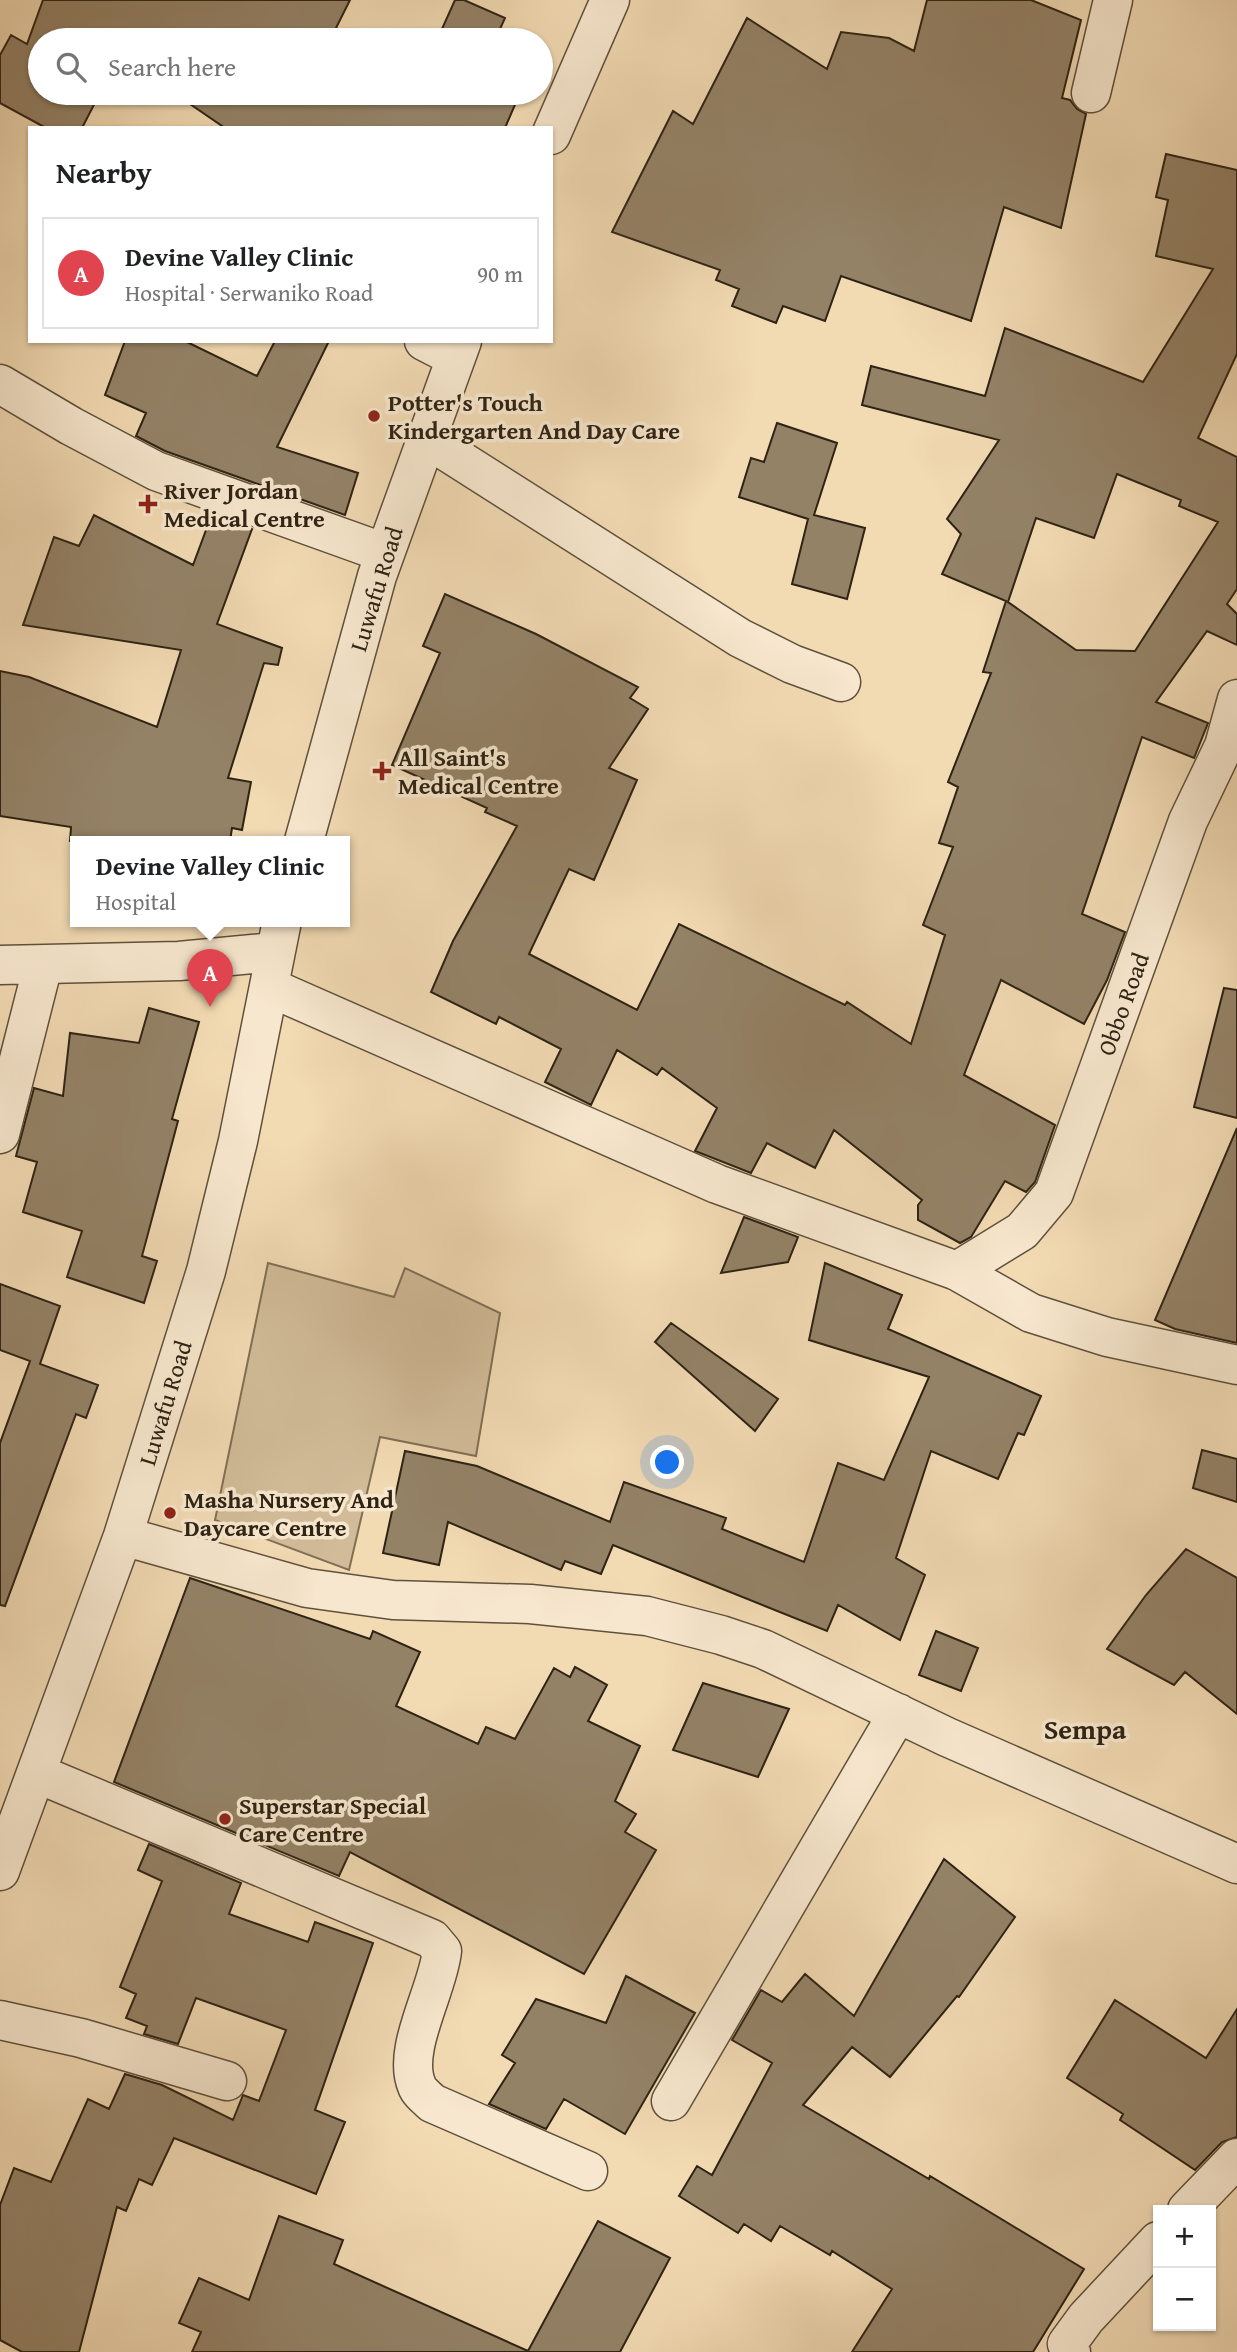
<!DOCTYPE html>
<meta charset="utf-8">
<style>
:root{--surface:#fff;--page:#f2f2f2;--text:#202124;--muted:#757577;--line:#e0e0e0;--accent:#8f2418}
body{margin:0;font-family:"Gentium Book Plus",serif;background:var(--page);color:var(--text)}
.controls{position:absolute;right:21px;bottom:21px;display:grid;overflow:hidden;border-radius:0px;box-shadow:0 2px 5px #0004}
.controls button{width:63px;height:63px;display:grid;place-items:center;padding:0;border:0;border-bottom:2px solid var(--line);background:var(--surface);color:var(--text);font:35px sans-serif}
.you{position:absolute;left:668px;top:1463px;width:24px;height:24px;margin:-18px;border:5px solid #fff;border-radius:50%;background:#1a73e8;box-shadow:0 0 0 10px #1a73e833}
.badge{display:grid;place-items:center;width:46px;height:46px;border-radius:50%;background:var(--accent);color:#fff;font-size:23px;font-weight:700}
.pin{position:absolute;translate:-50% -58px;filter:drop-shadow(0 2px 4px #0008)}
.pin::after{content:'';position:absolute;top:37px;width:24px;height:21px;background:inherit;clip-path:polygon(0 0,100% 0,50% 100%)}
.popup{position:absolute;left:70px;top:836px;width:280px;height:91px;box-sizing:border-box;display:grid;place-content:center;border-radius:0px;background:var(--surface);filter:drop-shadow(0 2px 5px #0005);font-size:23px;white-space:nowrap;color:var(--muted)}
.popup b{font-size:26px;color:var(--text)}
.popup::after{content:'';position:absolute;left:50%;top:100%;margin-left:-14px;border:14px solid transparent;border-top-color:var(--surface)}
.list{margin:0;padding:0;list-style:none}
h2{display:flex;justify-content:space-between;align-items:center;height:91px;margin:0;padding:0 28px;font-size:30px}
h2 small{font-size:23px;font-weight:400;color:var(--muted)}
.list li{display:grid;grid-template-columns:46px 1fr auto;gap:21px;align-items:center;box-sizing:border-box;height:112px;margin:0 14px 14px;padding:0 14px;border:2px solid var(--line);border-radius:0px}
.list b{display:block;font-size:26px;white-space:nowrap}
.list p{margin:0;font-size:23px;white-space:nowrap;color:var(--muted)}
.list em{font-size:23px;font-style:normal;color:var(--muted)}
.icon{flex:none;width:38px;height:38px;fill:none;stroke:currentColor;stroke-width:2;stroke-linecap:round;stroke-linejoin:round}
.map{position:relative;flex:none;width:1237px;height:2352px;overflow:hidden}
.search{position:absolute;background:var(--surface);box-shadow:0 2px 5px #0004;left:28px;top:28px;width:525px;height:77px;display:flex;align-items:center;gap:18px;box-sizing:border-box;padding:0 24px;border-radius:38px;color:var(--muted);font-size:26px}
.panel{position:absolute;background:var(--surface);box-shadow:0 2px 5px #0004;left:28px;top:126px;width:525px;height:217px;border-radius:0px}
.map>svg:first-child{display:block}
.green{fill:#d1bb98;stroke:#806f56;stroke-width:2}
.building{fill:#948267;stroke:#2e2314;stroke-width:2;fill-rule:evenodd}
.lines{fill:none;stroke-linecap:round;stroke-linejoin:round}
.minor-casing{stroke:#5f513c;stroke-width:41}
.minor{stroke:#f7e7ce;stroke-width:38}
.poi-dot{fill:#8f2418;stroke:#f7e7ce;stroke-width:2.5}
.labels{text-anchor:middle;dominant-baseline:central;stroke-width:7;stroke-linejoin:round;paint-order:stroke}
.poi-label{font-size:24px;font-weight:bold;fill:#2e2314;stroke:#f7e7ce;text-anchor:start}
.street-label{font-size:24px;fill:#2e2314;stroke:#f7e7ce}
.quarter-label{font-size:28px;font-weight:bold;fill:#2e2314;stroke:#f7e7ce}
</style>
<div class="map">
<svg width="1237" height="2352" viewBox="0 0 1237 2352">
<rect width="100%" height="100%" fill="#f2dab3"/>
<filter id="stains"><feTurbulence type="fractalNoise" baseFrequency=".00286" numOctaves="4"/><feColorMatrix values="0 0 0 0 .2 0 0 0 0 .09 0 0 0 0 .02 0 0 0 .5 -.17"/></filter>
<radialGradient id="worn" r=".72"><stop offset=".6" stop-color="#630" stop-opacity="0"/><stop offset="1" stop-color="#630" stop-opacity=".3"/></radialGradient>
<path class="green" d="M 268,1263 L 394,1297 L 405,1268 L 500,1313 L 476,1456 L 380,1437 L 349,1570 L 215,1520 Z"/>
<path class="building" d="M 43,0 L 350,0 L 330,40 L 40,40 L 40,93 L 100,93 L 82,128 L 46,128 L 0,103 L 0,55 L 11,35 L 27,44 Z
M 455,0 L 464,0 L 505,18 L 495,40 L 437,40 Z
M 927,0 L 1031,0 L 1081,20 L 1062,98 L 1070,100 L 1077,109 L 1086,114 L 1061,228 L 1004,207 L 971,321 L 841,276 L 825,321 L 783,306 L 776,323 L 732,306 L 739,289 L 716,280 L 720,270 L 612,232 L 673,111 L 693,124 L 747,18 L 827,69 L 841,32 L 889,38 L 914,51 Z
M 174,93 L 520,93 L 505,128 L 225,128 Z
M 1166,154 L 1237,170 L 1237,354 L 1198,438 L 1237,457 L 1237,589 L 1227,604 L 1237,614 L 1237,645 L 1207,631 L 1156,702 L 1208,723 L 1194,758 L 1142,737 L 1082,914 L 1125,932 L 1107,980 L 1084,1024 L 1001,980 L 964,1075 L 1055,1125 L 1035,1182 L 1026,1192 L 1005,1181 L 971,1237 L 960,1243 L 918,1220 L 918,1205 L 922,1200 L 834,1130 L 815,1168 L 767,1143 L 751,1173 L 695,1151 L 717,1108 L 662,1068 L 657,1075 L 617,1050 L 591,1105 L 545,1082 L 561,1049 L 499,1017 L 496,1024 L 431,992 L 453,941 L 517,826 L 485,812 L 487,808 L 392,765 L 440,653 L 423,646 L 445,594 L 536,634 L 638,687 L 630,698 L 648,709 L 609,768 L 637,780 L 594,880 L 569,869 L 529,954 L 637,1010 L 679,924 L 845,1005 L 847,1002 L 911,1044 L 945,935 L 923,925 L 953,847 L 939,843 L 958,787 L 948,782 L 991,673 L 983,672 L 1006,601 L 942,574 L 961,534 L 947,519 L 999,440 L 862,405 L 871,366 L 985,396 L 1005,328 L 1143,382 L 1213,269 L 1156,256 L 1168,200 L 1156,197 ZM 1117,474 L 1181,500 L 1179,506 L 1218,522 L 1135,651 L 1076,650 L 1008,602 L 1036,518 L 1094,538 Z
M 125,341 L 185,341 L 257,376 L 275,341 L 329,341 L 277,447 L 358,473 L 345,515 L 165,451 L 136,436 L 146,413 L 105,395 Z
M 777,423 L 837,443 L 814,515 L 865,528 L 847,599 L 792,584 L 808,519 L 739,497 L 751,458 L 764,462 Z
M 212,514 L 252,529 L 217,624 L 282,648 L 278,665 L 264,663 L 228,778 L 251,782 L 242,830 L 232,828 L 230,841 L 70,841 L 71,827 L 0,816 L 0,671 L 29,677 L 157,727 L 181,650 L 23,625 L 54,537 L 79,546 L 94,515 L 193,565 Z
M 1224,988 L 1237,990 L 1237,1118 L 1194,1107 Z
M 149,1008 L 199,1022 L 172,1119 L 178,1121 L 142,1256 L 157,1261 L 144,1303 L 67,1277 L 82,1231 L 23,1212 L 37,1162 L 16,1156 L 34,1088 L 63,1096 L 70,1033 L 139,1043 Z
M 1237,1128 L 1237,1343 L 1175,1329 L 1155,1320 Z
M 744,1217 L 798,1237 L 788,1262 L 721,1273 Z
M 825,1263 L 902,1295 L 888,1329 L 1041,1396 L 1024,1435 L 1018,1433 L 998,1479 L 931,1451 L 896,1558 L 925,1575 L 900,1640 L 838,1605 L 827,1631 L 613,1545 L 601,1574 L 565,1561 L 561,1570 L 448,1522 L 439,1565 L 383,1553 L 405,1451 L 477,1466 L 610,1522 L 624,1482 L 726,1518 L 722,1529 L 804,1562 L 838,1463 L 884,1480 L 929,1377 L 809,1340 Z
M 0,1284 L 60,1306 L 40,1364 L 98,1385 L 86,1418 L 76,1414 L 5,1606 L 0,1605 L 0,1443 L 30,1361 L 0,1350 Z
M 671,1323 L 778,1399 L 755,1431 L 655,1342 Z
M 1202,1450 L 1237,1459 L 1237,1502 L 1193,1488 Z
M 1186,1549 L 1237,1578 L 1237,1714 L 1185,1672 L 1174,1685 L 1107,1649 L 1146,1595 Z
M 190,1578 L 370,1639 L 373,1631 L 420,1652 L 396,1706 L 478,1744 L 486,1727 L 515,1739 L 554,1668 L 570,1677 L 575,1667 L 607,1685 L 588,1721 L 640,1746 L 615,1801 L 636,1814 L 625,1832 L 656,1850 L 584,1974 L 350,1852 L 339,1876 L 114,1782 Z
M 936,1631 L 978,1648 L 961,1691 L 919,1675 Z
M 703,1683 L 789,1709 L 758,1777 L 673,1750 Z
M 149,1844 L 241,1883 L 229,1914 L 308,1942 L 315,1922 L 373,1943 L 315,2110 L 345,2122 L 316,2194 L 174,2138 L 152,2185 L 139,2179 L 126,2211 L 117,2207 L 79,2352 L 22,2352 L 0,2340 L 0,2205 L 14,2168 L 51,2182 L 88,2099 L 109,2109 L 125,2074 L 162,2085 L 233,2120 L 243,2095 L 259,2101 L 286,2030 L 196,1998 L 178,2044 L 144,2034 L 147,2026 L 126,2018 L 136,1994 L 120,1987 L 162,1881 L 138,1870 Z
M 944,1859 L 1015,1917 L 959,1997 L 957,1996 L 890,2077 L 852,2047 L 803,2105 L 929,2179 L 930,2176 L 1084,2269 L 1033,2352 L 852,2352 L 892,2289 L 832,2251 L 830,2255 L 780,2226 L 771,2241 L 744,2224 L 738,2233 L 679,2196 L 697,2166 L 712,2175 L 772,2063 L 732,2040 L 761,1990 L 782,2002 L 805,1974 L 854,2016 Z
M 626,1976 L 695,2013 L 625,2134 L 564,2099 L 546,2129 L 489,2104 L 515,2063 L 502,2055 L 536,1999 L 606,2023 Z
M 1115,2000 L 1206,2058 L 1237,2009 L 1237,2137 L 1222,2142 L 1195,2170 L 1120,2120 L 1123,2114 L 1067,2078 Z
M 279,2216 L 343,2240 L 334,2264 L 528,2351 L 598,2221 L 670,2258 L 620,2352 L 192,2352 L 201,2332 L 179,2323 L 199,2278 L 249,2300 Z"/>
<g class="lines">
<g class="minor-casing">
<path id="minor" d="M 1091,93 L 1113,0
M 551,135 L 610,0
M 424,341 L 455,357
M 0,384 L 71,426 L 156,471 L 385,553
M 427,439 L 740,638 L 792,664 L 841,682
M 304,841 L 377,576 L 462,341
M 0,965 L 179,961 L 274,952
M 269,987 L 717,1184 L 957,1271 L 1031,1313 L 1107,1337 L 1237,1365
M 0,1134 L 43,965
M 957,1271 L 1022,1231 L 1054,1193 L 1188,821 L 1224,746 L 1237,699
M 123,1536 L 307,1588 L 393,1600 L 530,1604 L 647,1616 L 721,1635 L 763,1649 L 947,1737 L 1237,1864
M 36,1773 L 432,1939 L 442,1951 C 438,1990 401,2050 417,2086 C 419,2092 427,2098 432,2103 L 588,2171
M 0,1871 L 123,1536 L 206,1271 L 238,1141 L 282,921
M 0,2020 L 81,2038 L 227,2081
M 671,2101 L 898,1713
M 1187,2210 L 1237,2158
M 1071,2352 L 1067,2344 L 1086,2318 L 1158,2241"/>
</g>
<use href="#minor" class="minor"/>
</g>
<g class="poi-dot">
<circle cx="374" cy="416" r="7"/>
<path d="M144.5 493.5h7v7h7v7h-7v7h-7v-7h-7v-7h7z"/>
<path d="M378.5 760.5h7v7h7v7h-7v7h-7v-7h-7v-7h7z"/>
<circle cx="170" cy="1513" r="7"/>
<circle cx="225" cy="1819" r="7"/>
</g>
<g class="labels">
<g class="poi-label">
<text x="388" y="402">Potter's Touch<tspan x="388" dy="28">Kindergarten And Day Care</tspan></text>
<text x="164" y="490">River Jordan<tspan x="164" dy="28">Medical Centre</tspan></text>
<text x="398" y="757">All Saint's<tspan x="398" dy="28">Medical Centre</tspan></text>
<text x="184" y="1499">Masha Nursery And<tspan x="184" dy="28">Daycare Centre</tspan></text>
<text x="239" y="1805">Superstar Special<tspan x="239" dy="28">Care Centre</tspan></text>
</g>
<g class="street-label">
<text transform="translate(376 589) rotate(-73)">Luwafu Road</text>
<text transform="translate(1123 1004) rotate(-70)">Obbo Road</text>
<text transform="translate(165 1403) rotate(-73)">Luwafu Road</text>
</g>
<g class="quarter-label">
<text x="1085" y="1728">Sempa</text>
</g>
</g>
<rect width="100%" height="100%" filter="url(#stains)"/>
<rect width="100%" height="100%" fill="url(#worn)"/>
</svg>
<div class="controls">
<button>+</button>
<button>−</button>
</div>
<div class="you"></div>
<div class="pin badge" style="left:210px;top:1007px;background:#e0444e">A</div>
<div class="popup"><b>Devine Valley Clinic</b>Hospital</div>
<div class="search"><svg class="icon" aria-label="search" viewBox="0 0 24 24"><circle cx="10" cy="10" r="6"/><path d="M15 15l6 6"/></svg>Search here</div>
<section class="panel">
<h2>Nearby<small></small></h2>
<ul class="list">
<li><span class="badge" style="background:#e0444e">A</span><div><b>Devine Valley Clinic</b><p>Hospital · Serwaniko Road</p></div><em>90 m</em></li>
</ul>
</section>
</div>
